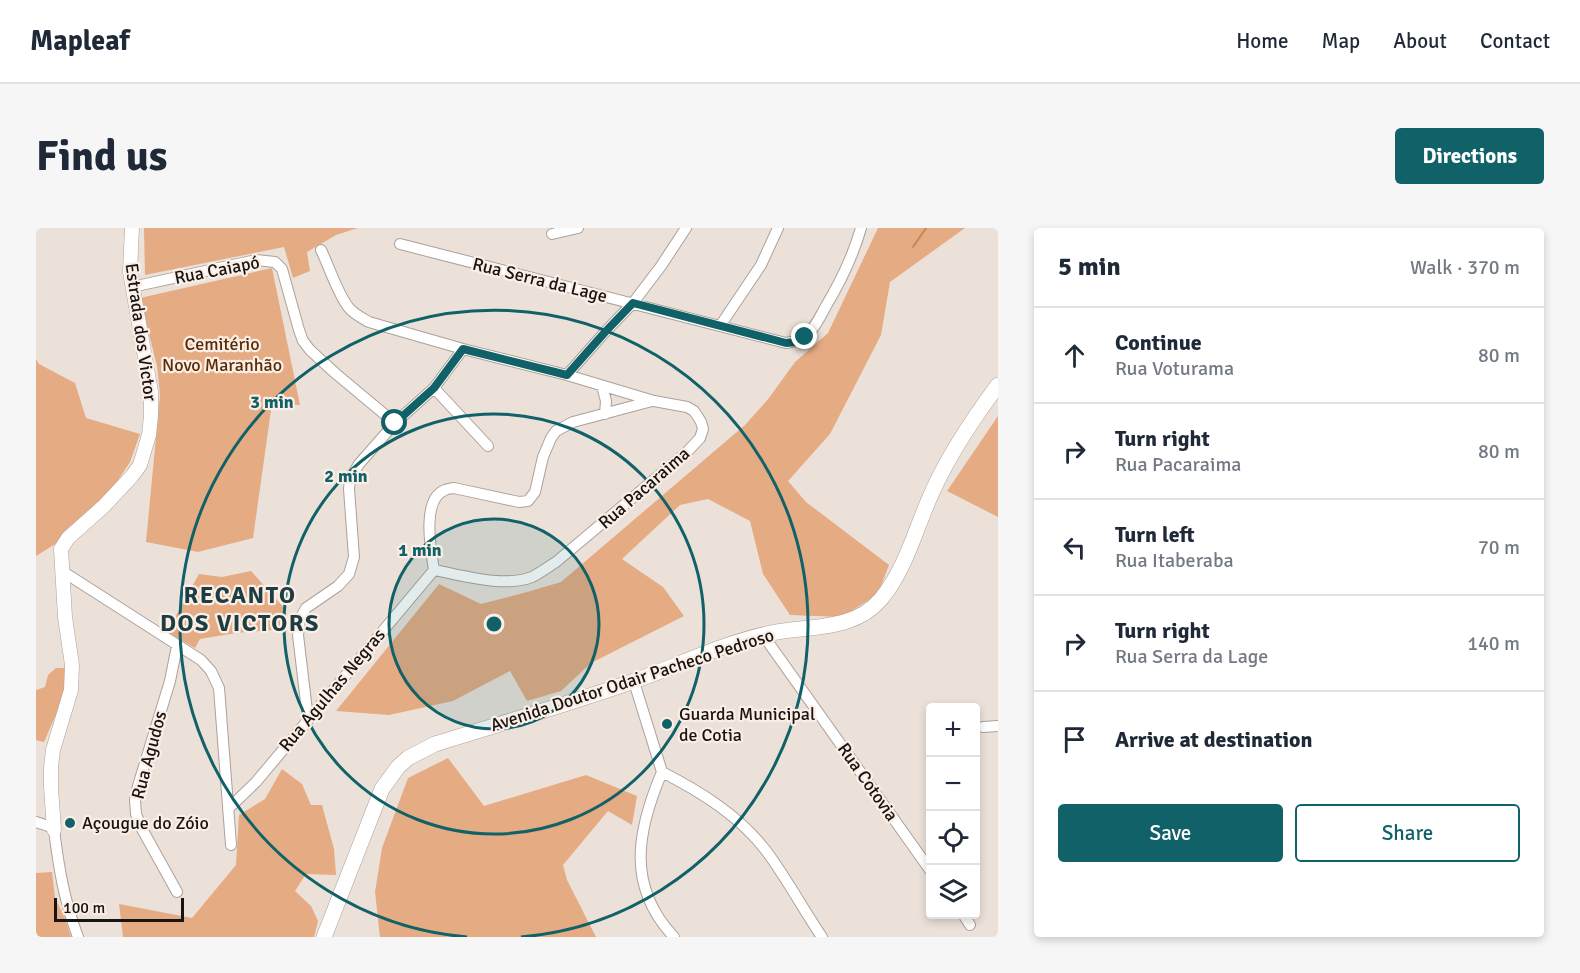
<!DOCTYPE html>
<meta charset="utf-8">
<style>
:root{--surface:#fff;--page:#f6f6f7;--text:#1f2937;--muted:#747a83;--line:#e0e1e3;--accent:#106168}
body{margin:0;font-family:Signika,sans-serif;background:var(--page);color:var(--text)}
.controls{position:absolute;right:18px;bottom:18px;display:grid;overflow:hidden;border-radius:6px;box-shadow:0 3px 9px #0003}
.controls button{width:54px;height:54px;display:grid;place-items:center;padding:0;border:0;border-bottom:2px solid var(--line);background:var(--surface);color:var(--text);font:30px sans-serif}
.scale{position:absolute;left:18px;bottom:15px;width:130px;box-sizing:border-box;padding-left:6px;border:3px solid #171411;border-top:0;font-size:16px;line-height:21px;white-space:nowrap;color:#171411;-webkit-text-stroke:4px #faeee6;paint-order:stroke}
.stop{position:absolute;width:18px;height:18px;margin:-14px;border:4px solid #106168;border-radius:50%;background:#fff}
.stop.end{background:#106168;border-color:#fff;box-shadow:0 2px 6px #0008}
.list{margin:0;padding:0;list-style:none}
h2{display:flex;justify-content:space-between;align-items:center;height:78px;margin:0;padding:0 24px;font-size:26px}
h2 small{font-size:20px;font-weight:400;color:var(--muted)}
.list li{display:grid;grid-template-columns:39px 1fr auto;gap:18px;align-items:center;box-sizing:border-box;height:96px;padding:0 24px;border-top:2px solid var(--line)}
.list b{display:block;font-size:22px;white-space:nowrap}
.list p{margin:0;font-size:20px;white-space:nowrap;color:var(--muted)}
.list em{font-size:20px;font-style:normal;color:var(--muted)}
.actions{display:flex;gap:12px;padding:18px 24px}
.actions a{flex:1;padding:14px 0;border:2px solid var(--accent);border-radius:6px;text-align:center;font-size:21px;color:var(--accent)}
.actions .main{background:var(--accent);color:#fff}
.icon{flex:none;width:33px;height:33px;fill:none;stroke:currentColor;stroke-width:2;stroke-linecap:round;stroke-linejoin:round}
.map{position:relative;flex:none;width:962px;height:709px;overflow:hidden;border-radius:6px}
header{display:flex;align-items:center;gap:36px;box-sizing:border-box;height:84px;padding:0 30px;background:var(--surface);border-bottom:2px solid var(--line)}
header strong{font-size:28px}
nav{display:flex;gap:33px;margin-inline-start:auto;font-size:21px}
.intro{display:flex;align-items:center;justify-content:space-between;box-sizing:border-box;height:144px;padding:0 36px}
h1{margin:0;font-size:42px}
.button{padding:15px 27px;border-radius:6px;background:var(--accent);color:#fff;font-size:21px;font-weight:700}
main{display:flex;gap:36px;padding:0 36px}
aside{flex:1;background:var(--surface);border-radius:6px;box-shadow:0 3px 9px #0003}
.map>svg:first-child{display:block}
.green{fill:#e5ab83}
.lines{fill:none;stroke-linecap:round;stroke-linejoin:round}
.stream{stroke:#c98554;stroke-width:2}
.minor-casing{stroke:#aca19a;stroke-width:12}
.tertiary-casing{stroke:#aca19a;stroke-width:15}
.secondary-casing{stroke:#aca19a;stroke-width:16}
.minor{stroke:#fff;stroke-width:10}
.tertiary{stroke:#fff;stroke-width:14}
.secondary{stroke:#fff;stroke-width:15}
.route{stroke:#106168;stroke-width:8}
.ring{fill:none;stroke:#106168;stroke-width:3}
.poi-dot{fill:#106168;stroke:#faeee6;stroke-width:2}
.labels{text-anchor:middle;dominant-baseline:central;stroke-width:4.5;stroke-linejoin:round;paint-order:stroke}
.street-label{font-size:18px;fill:#171411;stroke:#faeee6}
.park-label{font-size:18px;fill:#592c05;stroke:#faeee6}
.poi-label{font-size:18px;fill:#171411;stroke:#faeee6;text-anchor:start}
.district-label{font-size:24px;font-weight:bold;letter-spacing:1.5px;fill:#1c3e42;stroke:#faeee6}
.centre{fill:#106168;stroke:#faeee6;stroke-width:3}
.ring-label{font-size:18px;text-anchor:middle;font-weight:bold;fill:#106168;stroke:#faeee6;stroke-width:4.5;stroke-linejoin:round;paint-order:stroke}
</style>
<header>
<strong>Mapleaf</strong>
<nav><a>Home</a><a>Map</a><a>About</a><a>Contact</a></nav>
</header>
<div class="intro"><h1>Find us</h1><a class="button">Directions</a></div>
<main>
<div class="map">
<svg width="962" height="709" viewBox="0 0 962 709">
<rect width="100%" height="100%" fill="#ece1d9"/>
<path class="green" d="M 108,0 L 322,0 L 300,7 L 271,24 L 274,43 L 257,50 L 248,19 L 109,47 Z
M 842,0 L 929,0 L 854,54 L 845,107 L 794,206 L 752,253 L 770,274 L 853,337 L 842,366 L 806,389 L 754,387 L 727,346 L 714,293 L 672,271 L 644,277 L 586,331 L 627,359 L 648,388 L 555,435 L 525,463 L 491,473 L 474,443 L 417,473 L 353,487 L 300,483 L 403,356 L 445,376 L 491,364 L 525,354 L 709,197 L 733,170 L 759,134 L 792,105 Z
M 236,40 L 264,177 L 236,175 L 217,310 L 162,324 L 110,314 L 124,167 L 121,138 L 104,70 Z
M 0,131 L 3,136 L 39,155 L 50,190 L 104,206 L 94,234 L 77,260 L 21,315 L 0,328 Z
M 962,188 L 962,289 L 911,263 Z
M 215,343 L 249,381 L 249,401 L 200,405 L 164,411 L 159,420 L 131,404 L 163,346 L 186,349 Z
M 20,440 L 30,440 L 30,455 L 22,482 L 8,514 L 0,512 L 0,462 L 9,459 L 12,447 Z
M 412,530 L 448,578 L 550,547 L 601,568 L 596,597 L 572,583 L 527,637 L 531,652 L 560,709 L 344,709 L 339,664 L 346,620 L 372,550 Z
M 246,541 L 266,556 L 275,577 L 286,577 L 298,621 L 300,647 L 270,646 L 259,663 L 275,678 L 282,693 L 278,709 L 87,709 L 83,676 L 156,690 L 200,637 L 203,587 L 229,571 Z
M 16,644 L 19,670 L 28,688 L 35,709 L 0,709 L 0,645 Z"/>
<g class="lines">
<path class="stream" d="M 877,19 L 890,0"/>
<g class="minor-casing">
<path id="minor" d="M 516,6 L 542,0
M 364,16 L 750,115 C 757,114 763,113 768,109 C 778,102 784,89 790,78 C 805,53 817,28 825,0
M 285,22 C 293,38 302,67 313,80 C 318,86 326,90 333,94 L 427,121 L 531,147 L 618,173 L 651,179 L 658,183 L 662,189 L 665,194 L 667,201 L 664,210 L 651,224 L 520,334 C 512,339 504,345 496,349 C 468,360 426,347 398,342
M 96,59 L 220,32 L 239,34 L 246,41 L 263,102 L 267,113 L 274,122 L 299,145 L 359,195
M 684,98 L 725,37 L 742,0
M 531,147 L 570,103 L 597,75 L 625,38 L 650,0
M 566,158 L 570,173 L 569,186
M 398,160 L 452,218
M 398,342 C 395,323 385,271 409,262 C 409,261 418,260 418,260 L 483,274 L 492,273 L 499,264 L 507,229 L 515,210 L 520,203 L 537,194 L 616,173
M 26,343 L 165,432 L 175,443 L 183,460 L 195,617
M 727,407 L 894,642
M 141,418 L 134,453 L 102,558 L 99,572 L 100,586 L 106,601 L 141,664
M 598,454 L 626,544 C 601,603 590,658 638,709
M 272,491 L 262,407 L 264,391 L 270,380 L 302,358 L 313,346 L 318,329 L 313,261 L 314,251 L 323,236 L 359,195 L 398,160 L 427,121
M 947,499 L 962,498
M 626,544 C 665,564 704,588 731,624 C 751,651 767,681 786,709
M 192,581 L 220,554 L 398,342
M 0,594 L 18,600
M 18,602 C 23,641 28,672 42,709
M 927,686 L 934,697"/>
</g>
<g class="tertiary-casing">
<path id="tertiary" d="M 18,602 L 15,559 L 15,539 L 17,522 L 35,462 L 36,437 L 29,389 L 25,321 L 32,310 L 68,278 L 96,248 L 104,237 L 113,207 L 115,188 L 115,164 L 94,44 L 96,0"/>
</g>
<g class="secondary-casing">
<path id="secondary" d="M 288,709 L 346,561 L 362,539 L 372,530 L 399,516 C 466,495 533,476 598,453 C 644,437 688,415 735,405 C 773,397 817,404 845,371 C 869,342 879,303 894,269 C 911,229 936,192 962,157"/>
</g>
<use href="#minor" class="minor"/>
<use href="#tertiary" class="tertiary"/>
<use href="#secondary" class="secondary"/>
</g>
<g class="lines">
<path class="route" d="M 359,195 L 398,160 L 427,121 L 531,147 L 570,103 L 597,75 L 750,115 L 761,114 L 769,109"/>
</g>
<circle cx="458" cy="396" r="105" fill="#106168" fill-opacity=".12"/>
<g class="ring">
<circle cx="458" cy="396" r="105"/>
<circle cx="458" cy="396" r="210"/>
<path d="M431 709A314 314 0 1 1 485 709"/>
</g>
<g class="poi-dot">
<circle cx="631" cy="496" r="6"/>
<circle cx="34" cy="595" r="6"/>
</g>
<g class="labels">
<g class="street-label">
<text transform="translate(181 42) rotate(-11)">Rua Caiapó</text>
<text transform="translate(504 52) rotate(14)">Rua Serra da Lage</text>
<text transform="translate(105 104) rotate(82)">Estrada dos Victor</text>
<text transform="translate(608 260) rotate(-41)">Rua Pacaraima</text>
<text transform="translate(596 452) rotate(-18)">Avenida Doutor Odair Pacheco Pedroso</text>
<text transform="translate(296 462) rotate(-50)">Rua Agulhas Negras</text>
<text transform="translate(113 527) rotate(-75)">Rua Agudos</text>
<text transform="translate(832 554) rotate(55)">Rua Cotovia</text>
</g>
<g class="park-label">
<text x="186" y="116">Cemitério<tspan x="186" dy="21">Novo Maranhão</tspan></text>
</g>
<g class="poi-label">
<text x="643" y="486">Guarda Municipal<tspan x="643" dy="21">de Cotia</tspan></text>
<text x="46" y="595">Açougue do Zóio</text>
</g>
<g class="district-label">
<text x="204" y="367">RECANTO<tspan x="204" dy="28">DOS VICTORS</tspan></text>
</g>
</g>
<circle cx="458" cy="396" r="9" class="centre"/>
<g class="ring-label">
<text x="236" y="180">3 min</text>
<text x="310" y="254">2 min</text>
<text x="384" y="328">1 min</text>
</g>
</svg>
<div class="controls">
<button>+</button>
<button>−</button>
<button><svg class="icon" aria-label="locate" viewBox="0 0 24 24"><circle cx="12" cy="12" r="6"/><path d="M12 2v4M12 18v4M2 12h4M18 12h4"/></svg></button>
<button><svg class="icon" aria-label="layers" viewBox="0 0 24 24"><path d="M12 4l9 5-9 5-9-5zM3 14l9 5 9-5"/></svg></button>
</div>
<div class="scale">100 m</div>
<div class="stop" style="left:359px;top:195px"></div>
<div class="stop end" style="left:769px;top:109px"></div>
</div>
<aside>
<h2>5 min<small>Walk · 370 m</small></h2>
<ul class="list">
<li><svg class="icon" aria-label="ahead" viewBox="0 0 24 24"><path d="M12 20V5M6 11l6-6 6 6"/></svg><div><b>Continue</b><p>Rua Voturama</p></div><em>80 m</em></li>
<li><svg class="icon" aria-label="right" viewBox="0 0 24 24"><path d="M7 20v-9h11M14 6l5 5-5 5"/></svg><div><b>Turn right</b><p>Rua Pacaraima</p></div><em>80 m</em></li>
<li><svg class="icon" aria-label="left" viewBox="0 0 24 24"><path d="M17 20v-9H6M10 6l-5 5 5 5"/></svg><div><b>Turn left</b><p>Rua Itaberaba</p></div><em>70 m</em></li>
<li><svg class="icon" aria-label="right" viewBox="0 0 24 24"><path d="M7 20v-9h11M14 6l5 5-5 5"/></svg><div><b>Turn right</b><p>Rua Serra da Lage</p></div><em>140 m</em></li>
<li><svg class="icon" aria-label="arrive" viewBox="0 0 24 24"><path d="M6 21V4h12l-3 4 3 4H6"/></svg><div><b>Arrive at destination</b></div></li>
</ul>
<div class="actions"><a class="main">Save</a><a>Share</a></div>
</aside>
</main>
